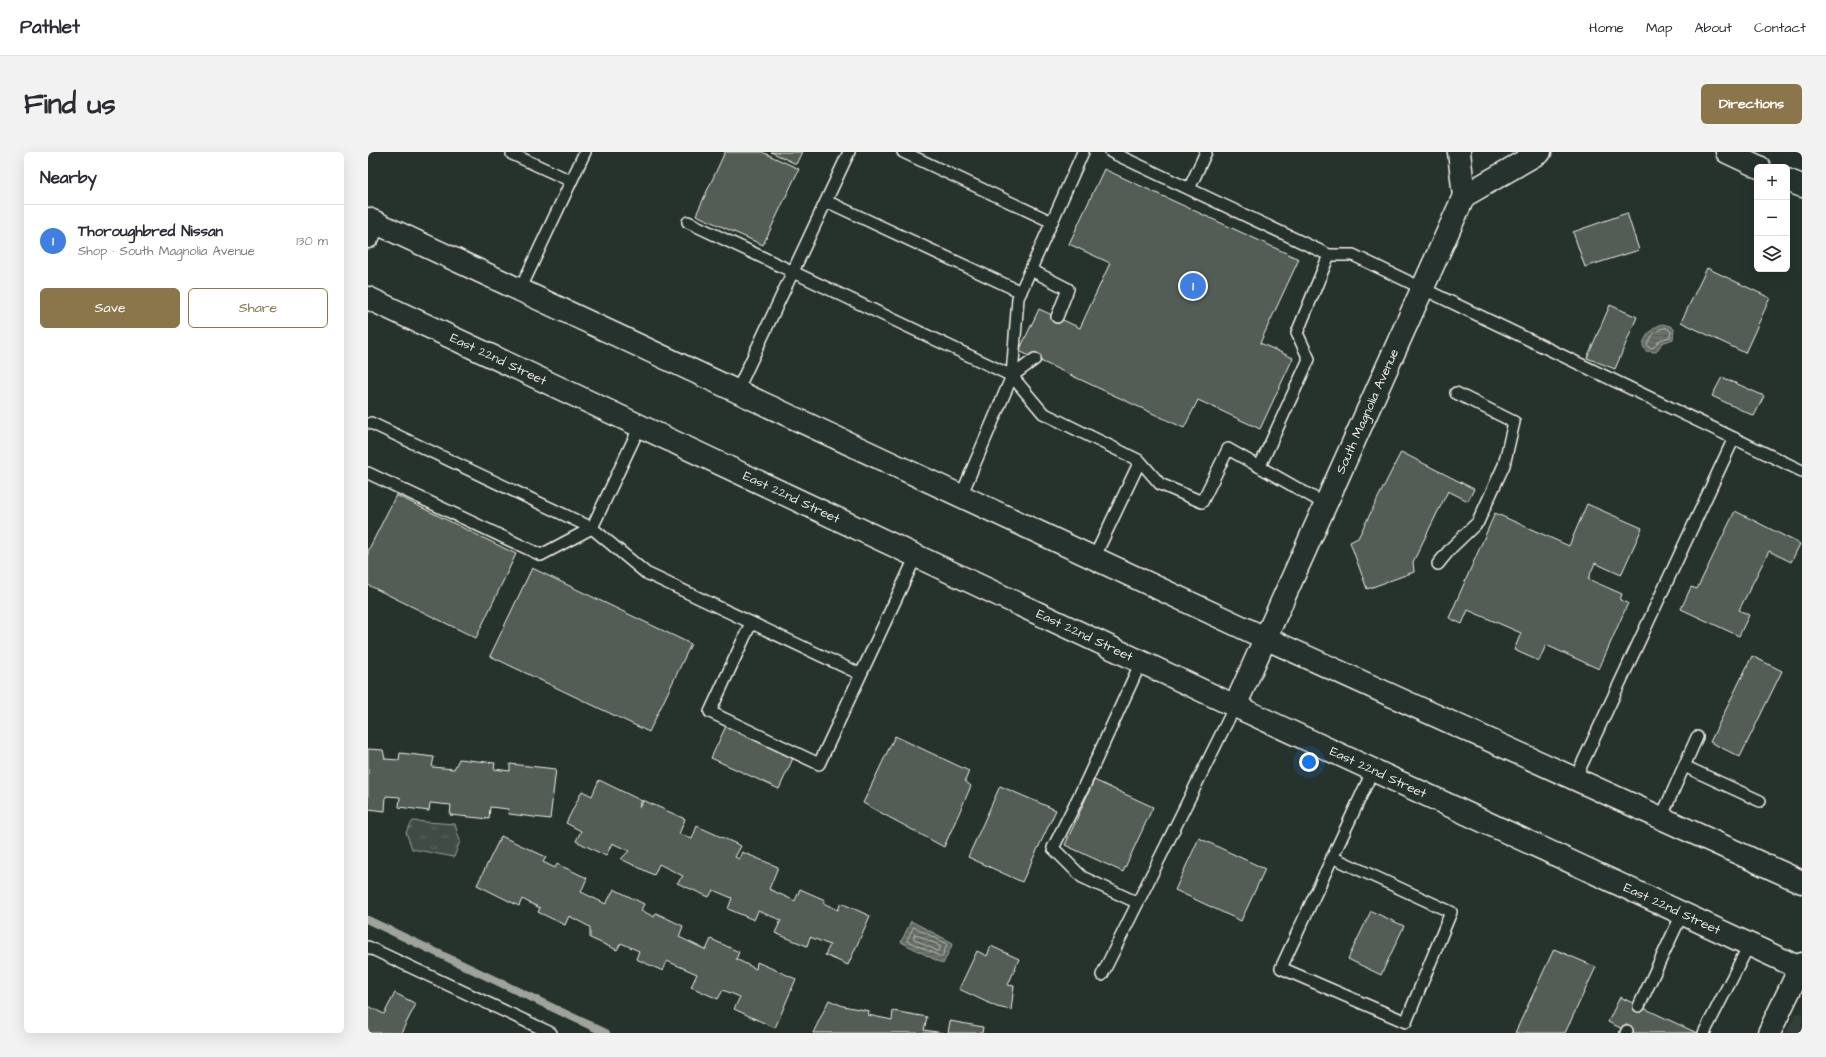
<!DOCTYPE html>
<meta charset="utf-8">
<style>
:root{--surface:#fff;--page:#f2f2f3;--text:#2b2b33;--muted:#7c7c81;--line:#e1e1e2;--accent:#8a764a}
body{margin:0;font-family:"Architects Daughter",sans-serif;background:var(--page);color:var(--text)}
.controls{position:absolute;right:12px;top:12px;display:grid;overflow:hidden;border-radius:6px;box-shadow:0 4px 16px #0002}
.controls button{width:36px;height:36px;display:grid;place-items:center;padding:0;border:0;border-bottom:1px solid var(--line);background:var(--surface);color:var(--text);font:20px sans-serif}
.you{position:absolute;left:941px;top:610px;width:14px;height:14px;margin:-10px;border:3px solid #fff;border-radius:50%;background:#1a73e8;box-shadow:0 0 0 6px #1a73e833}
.badge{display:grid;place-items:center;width:26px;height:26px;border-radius:50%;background:var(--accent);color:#fff;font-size:13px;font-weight:700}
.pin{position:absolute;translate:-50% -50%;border:2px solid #fff;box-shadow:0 1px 4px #0006}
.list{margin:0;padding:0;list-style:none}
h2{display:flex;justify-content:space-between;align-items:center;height:52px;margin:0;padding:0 16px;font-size:17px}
h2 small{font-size:13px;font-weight:400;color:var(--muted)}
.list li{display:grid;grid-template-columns:26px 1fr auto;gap:12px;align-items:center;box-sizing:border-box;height:72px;padding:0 16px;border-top:1px solid var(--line)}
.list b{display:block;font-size:15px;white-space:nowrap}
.list p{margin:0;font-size:13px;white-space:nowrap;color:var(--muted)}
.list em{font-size:13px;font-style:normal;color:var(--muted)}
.actions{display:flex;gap:8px;padding:12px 16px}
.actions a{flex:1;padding:9px 0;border:1px solid var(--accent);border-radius:6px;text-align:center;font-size:14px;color:var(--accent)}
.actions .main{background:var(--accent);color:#fff}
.icon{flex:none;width:22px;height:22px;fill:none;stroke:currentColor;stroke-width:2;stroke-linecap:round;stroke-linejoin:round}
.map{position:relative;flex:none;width:1434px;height:881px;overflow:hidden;border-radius:6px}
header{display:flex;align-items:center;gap:24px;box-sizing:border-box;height:56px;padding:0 20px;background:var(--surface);border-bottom:1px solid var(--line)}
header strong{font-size:19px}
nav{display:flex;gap:22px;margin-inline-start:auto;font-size:14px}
.intro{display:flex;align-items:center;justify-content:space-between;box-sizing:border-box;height:96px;padding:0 24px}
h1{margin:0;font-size:28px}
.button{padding:10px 18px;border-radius:6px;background:var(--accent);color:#fff;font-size:14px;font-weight:700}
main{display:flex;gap:24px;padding:0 24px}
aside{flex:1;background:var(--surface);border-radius:6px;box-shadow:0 4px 16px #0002}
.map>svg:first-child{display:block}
.built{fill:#333f39}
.park{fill:url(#park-tufts);stroke:#9a9e96}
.water{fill:url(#water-rules);stroke:#9fa39b}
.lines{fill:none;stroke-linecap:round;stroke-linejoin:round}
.shore{stroke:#bcbdb5;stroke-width:1}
.stream{stroke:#9fa39b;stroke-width:8}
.building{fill:#525c55;stroke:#f4f1e8}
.service-casing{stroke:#f4f1e8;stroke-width:14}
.minor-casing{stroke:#f4f1e8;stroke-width:25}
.primary-casing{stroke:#f4f1e8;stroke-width:25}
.service{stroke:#26332d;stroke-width:11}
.minor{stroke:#26332d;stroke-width:22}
.primary{stroke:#26332d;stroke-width:22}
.labels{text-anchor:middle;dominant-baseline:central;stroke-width:4;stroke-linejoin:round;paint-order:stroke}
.street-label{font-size:13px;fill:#f4f1e8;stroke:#26332d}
</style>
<header>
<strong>Pathlet</strong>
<nav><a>Home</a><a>Map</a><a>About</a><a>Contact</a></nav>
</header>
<div class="intro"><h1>Find us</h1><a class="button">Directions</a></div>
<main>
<aside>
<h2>Nearby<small></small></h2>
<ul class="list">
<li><span class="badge" style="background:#3f7fe0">1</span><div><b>Thoroughbred Nissan</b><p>Shop · South Magnolia Avenue</p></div><em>130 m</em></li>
</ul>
<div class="actions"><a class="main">Save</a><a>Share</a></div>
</aside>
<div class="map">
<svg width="1434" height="881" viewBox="0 0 1434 881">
<defs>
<pattern id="park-tufts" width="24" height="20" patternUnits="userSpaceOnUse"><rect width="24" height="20" fill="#414b45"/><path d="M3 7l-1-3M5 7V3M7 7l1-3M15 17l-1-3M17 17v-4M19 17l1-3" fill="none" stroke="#5d6560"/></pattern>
<pattern id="water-rules" width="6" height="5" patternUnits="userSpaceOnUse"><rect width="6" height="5" fill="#676f68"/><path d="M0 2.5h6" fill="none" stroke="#565a55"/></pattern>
</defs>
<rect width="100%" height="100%" fill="#26332d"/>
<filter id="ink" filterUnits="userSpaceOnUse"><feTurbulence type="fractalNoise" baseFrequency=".025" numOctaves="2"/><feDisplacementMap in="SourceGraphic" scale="8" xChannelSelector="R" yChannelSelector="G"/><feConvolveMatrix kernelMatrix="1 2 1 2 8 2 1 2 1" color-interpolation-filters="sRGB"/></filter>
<g filter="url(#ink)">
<path class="built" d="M 1434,861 L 1434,881 L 1418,881 L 1427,862 Z"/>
<path class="park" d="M 45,669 L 87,672 L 92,689 L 86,705 L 44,697 L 38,680 Z"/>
<path class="water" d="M 1294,172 L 1302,174 L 1306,177 L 1305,187 L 1294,191 L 1288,200 L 1278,199 L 1275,194 C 1276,184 1285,175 1294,172 Z
M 543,769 L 585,791 L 575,812 L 533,790 Z"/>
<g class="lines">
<path class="shore" d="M 1298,176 L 1303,179 L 1302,185 L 1292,188 L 1285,196 L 1281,196 L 1279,192 C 1283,184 1289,176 1298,176 Z
M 546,775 L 579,792 L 574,805 L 539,789 Z
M 547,782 L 572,794 L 572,798 L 569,799 L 546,787 Z"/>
<path class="stream" d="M 0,768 L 238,881"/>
</g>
<path class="building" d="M 357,0 L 394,0 L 431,17 L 395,93 L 328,63 Z
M 403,0 L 434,0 L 428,12 Z
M 736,17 L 931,107 L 892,191 L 925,206 L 892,277 L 830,248 L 816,276 L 651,199 L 671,157 L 712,176 L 742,111 L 701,92 Z
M 1259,61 L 1271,98 L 1217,115 L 1205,80 Z
M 1339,116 L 1402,146 L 1377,201 L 1313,170 Z
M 1242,153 L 1269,165 L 1247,217 L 1219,206 Z
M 1354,225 L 1396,244 L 1386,264 L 1344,244 Z
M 1033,300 L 1106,337 L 1100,349 L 1080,339 L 1045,410 L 1046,420 L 999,437 L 982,390 L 990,386 Z
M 28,343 L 148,402 L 108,486 L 0,433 L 0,399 Z
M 1219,352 L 1274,376 L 1253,423 L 1227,411 L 1220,427 L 1254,442 L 1252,448 L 1260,451 L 1231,517 L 1178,493 L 1171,509 L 1146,498 L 1153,481 L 1100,458 L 1094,472 L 1081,466 L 1127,361 L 1201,394 Z
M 1367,359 L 1432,392 L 1423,410 L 1401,399 L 1371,458 L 1381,463 L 1371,484 L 1313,457 L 1323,435 L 1329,437 Z
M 164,416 L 323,492 L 281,580 L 122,504 Z
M 1384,504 L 1414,519 L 1372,605 L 1342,590 Z
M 358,574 L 426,604 L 411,637 L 343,606 Z
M 527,584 L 601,619 L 597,629 L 603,634 L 576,695 L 495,651 Z
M 0,597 L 15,598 L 17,607 L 31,608 L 32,601 L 66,605 L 64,615 L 86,617 L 91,607 L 127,611 L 126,617 L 142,619 L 142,612 L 188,617 L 182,667 L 141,662 L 140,657 L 122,655 L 121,667 L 82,663 L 83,653 L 62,651 L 61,659 L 31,655 L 32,645 L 18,644 L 17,659 L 0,657 Z
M 231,628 L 274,649 L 271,654 L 273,655 L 275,648 L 317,667 L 311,682 L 324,687 L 329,674 L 373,694 L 367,705 L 371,707 L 374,700 L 410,715 L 401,737 L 427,749 L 432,737 L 457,748 L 455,751 L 470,758 L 473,751 L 502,764 L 480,813 L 457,803 L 462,793 L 442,785 L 439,794 L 407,781 L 413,768 L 390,759 L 386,768 L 360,757 L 364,746 L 345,738 L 341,745 L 309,731 L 315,724 L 291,712 L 286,723 L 253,707 L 261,699 L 244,691 L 238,704 L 208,689 L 213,679 L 198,671 L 214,639 L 224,644 Z
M 726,628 L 785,655 L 755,720 L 697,693 Z
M 632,634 L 688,658 L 654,730 L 600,705 Z
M 133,684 L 178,705 L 175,710 L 187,716 L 189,712 L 219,726 L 213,740 L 238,752 L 246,737 L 276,752 L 273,758 L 286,765 L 288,761 L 315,774 L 311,785 L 338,798 L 343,787 L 371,800 L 368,807 L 388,817 L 389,810 L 428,827 L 407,876 L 366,857 L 372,845 L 355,838 L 350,847 L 323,835 L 329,822 L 299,809 L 295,819 L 268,807 L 271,799 L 253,791 L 249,798 L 222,786 L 222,775 L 201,764 L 197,773 L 170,760 L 172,756 L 154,747 L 151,754 L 109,733 Z
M 831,686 L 897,717 L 873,769 L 807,738 Z
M 1003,759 L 1036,774 L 1013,823 L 980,807 Z
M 623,794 L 651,807 L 640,833 L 646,834 L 643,858 L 629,855 L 591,837 L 609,799 L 619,804 Z
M 1186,797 L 1228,815 L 1197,881 L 1147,881 Z
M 27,841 L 48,852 L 33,881 L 0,881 L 0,854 L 16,862 Z
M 1252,845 L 1329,881 L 1263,881 L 1240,870 Z
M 461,848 L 475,854 L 501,859 L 500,863 L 524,868 L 525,859 L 559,865 L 556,878 L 575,881 L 445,881 Z
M 582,869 L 615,875 L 614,881 L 580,881 Z"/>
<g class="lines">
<g class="service-casing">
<path id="service" d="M 145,0 L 144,2 L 203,29
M 535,0 L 684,70
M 743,0 L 961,103 L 985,103 L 1434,319
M 821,37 L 838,0
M 458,49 L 653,140
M 320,70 L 644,224 L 675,261 L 772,309 L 792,332 L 834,350 L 860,297 L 957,352
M 663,118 L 700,137 L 689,165
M 152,138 L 217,0
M 644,224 L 667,207
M 369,239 L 481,0
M 3,271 L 224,376
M 272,274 L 224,376 L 278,421 L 492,522
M 892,314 L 941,207 L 929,181 L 961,103
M 0,321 L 173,403 L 224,376
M 593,344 L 644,224 L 650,146 L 715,0
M 726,406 L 772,309
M 1070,412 L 1083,396 L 1110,370 L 1136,313 L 1146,270 L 1088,241
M 383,471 L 342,560 L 451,612 L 548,404
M 1316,614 L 1392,649
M 1207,627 L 1366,286
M 1293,666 L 1329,585
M 964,705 L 1083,760 L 1038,870 L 913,816 L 1005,618
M 770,751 L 714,725 L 685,696 L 717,632 L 773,510
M 0,795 L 183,881
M 734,823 L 867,554
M 1271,854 L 1314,762
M 1258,881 L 1259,879
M 1336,881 L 1381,793"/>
</g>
<g class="minor-casing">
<g id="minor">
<path d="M 1091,0 L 1096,44"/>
<path d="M 1359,0 L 1391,15"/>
<path d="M 1419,28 L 1434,34"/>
<path d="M 0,85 L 7,70"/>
<path id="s1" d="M 867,554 L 1096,44 L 1172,0"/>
<path d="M 1401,881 L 1434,812"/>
</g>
</g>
<g class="primary-casing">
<g id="primary">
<path d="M 0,67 L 897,486 L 1434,730"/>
<path id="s2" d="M 0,146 L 867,554 L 1434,817"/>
</g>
</g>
<use href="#service" class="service"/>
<use href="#minor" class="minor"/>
<use href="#primary" class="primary"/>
</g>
</g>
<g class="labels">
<g class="street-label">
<text stroke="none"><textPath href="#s2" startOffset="144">East 22nd Street</textPath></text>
<text stroke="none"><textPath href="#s1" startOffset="323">South Magnolia Avenue</textPath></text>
<text stroke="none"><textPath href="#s2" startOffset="468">East 22nd Street</textPath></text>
<text stroke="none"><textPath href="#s2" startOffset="792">East 22nd Street</textPath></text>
<text stroke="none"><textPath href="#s2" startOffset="1116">East 22nd Street</textPath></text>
<text stroke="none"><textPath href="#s2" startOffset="1440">East 22nd Street</textPath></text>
</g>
</g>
</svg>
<div class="controls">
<button>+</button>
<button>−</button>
<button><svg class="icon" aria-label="layers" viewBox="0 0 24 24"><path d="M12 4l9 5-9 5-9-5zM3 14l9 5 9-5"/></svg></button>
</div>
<div class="you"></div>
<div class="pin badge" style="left:825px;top:134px;background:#3f7fe0">1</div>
</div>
</main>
